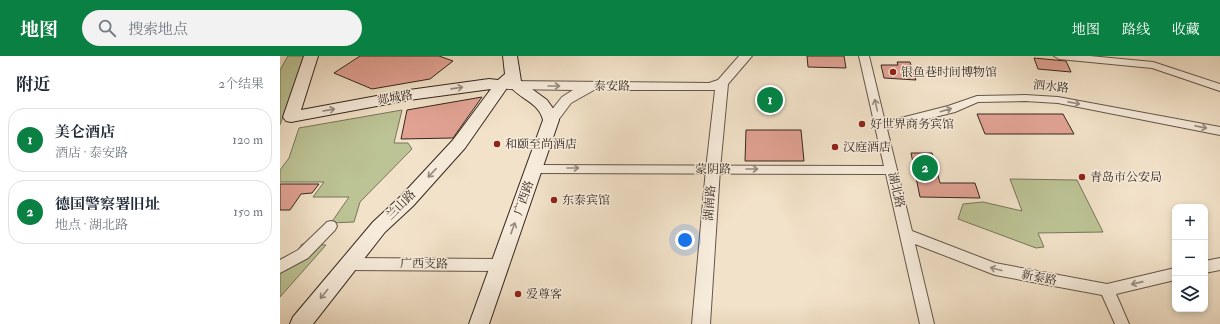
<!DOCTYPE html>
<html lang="zh">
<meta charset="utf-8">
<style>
:root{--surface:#fff;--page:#f2f2f3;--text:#1f2937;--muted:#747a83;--line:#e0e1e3;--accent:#0b8043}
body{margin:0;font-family:"IM FELL Double Pica","Noto Serif SC",serif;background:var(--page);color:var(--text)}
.controls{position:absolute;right:12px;bottom:12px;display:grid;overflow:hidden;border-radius:8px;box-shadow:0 2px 6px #0003}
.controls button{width:36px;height:36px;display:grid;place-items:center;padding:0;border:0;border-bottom:1px solid var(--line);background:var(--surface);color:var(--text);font:20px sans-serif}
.you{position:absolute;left:405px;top:184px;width:14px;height:14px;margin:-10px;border:3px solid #fff;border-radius:50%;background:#1a73e8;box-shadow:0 0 0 6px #1a73e833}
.badge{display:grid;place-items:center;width:26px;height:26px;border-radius:50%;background:var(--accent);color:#fff;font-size:13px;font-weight:700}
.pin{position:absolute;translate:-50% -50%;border:2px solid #fff;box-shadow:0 1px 4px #0006}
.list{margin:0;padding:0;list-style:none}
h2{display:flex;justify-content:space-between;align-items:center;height:52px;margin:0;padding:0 16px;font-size:17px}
h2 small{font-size:13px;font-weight:400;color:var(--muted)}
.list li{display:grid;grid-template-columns:26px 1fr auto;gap:12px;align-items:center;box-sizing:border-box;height:64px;margin:0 8px 8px;padding:0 8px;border:1px solid var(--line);border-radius:16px}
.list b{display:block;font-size:15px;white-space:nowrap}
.list p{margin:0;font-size:13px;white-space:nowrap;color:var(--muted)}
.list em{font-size:13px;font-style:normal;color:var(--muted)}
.icon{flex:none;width:22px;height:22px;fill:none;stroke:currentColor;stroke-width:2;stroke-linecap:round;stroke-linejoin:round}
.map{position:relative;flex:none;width:940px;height:268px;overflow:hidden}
header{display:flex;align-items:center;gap:24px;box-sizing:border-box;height:56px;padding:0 20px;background:var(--accent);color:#fff}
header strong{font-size:19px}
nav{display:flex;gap:22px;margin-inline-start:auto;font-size:14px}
.search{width:280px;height:36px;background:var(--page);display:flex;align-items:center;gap:10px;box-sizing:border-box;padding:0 14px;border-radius:22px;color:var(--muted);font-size:15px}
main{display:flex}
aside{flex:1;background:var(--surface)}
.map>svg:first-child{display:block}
.green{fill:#bcc395;stroke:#78755a}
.building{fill:#e1a293;stroke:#34271f}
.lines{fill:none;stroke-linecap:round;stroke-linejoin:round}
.minor-casing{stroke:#64564a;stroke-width:2}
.tertiary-casing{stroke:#64564a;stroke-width:2}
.secondary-casing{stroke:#34271f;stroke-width:2}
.minor{fill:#f7ecdc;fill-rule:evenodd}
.tertiary{fill:#f7ecdc;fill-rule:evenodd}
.secondary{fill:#f7ecdc;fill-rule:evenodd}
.oneway{stroke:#968a7e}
.poi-dot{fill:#8f2418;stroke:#f7ecdc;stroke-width:1.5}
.labels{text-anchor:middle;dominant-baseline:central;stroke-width:3;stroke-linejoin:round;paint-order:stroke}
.poi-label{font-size:12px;fill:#34271f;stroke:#f7ecdc;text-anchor:start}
.street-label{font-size:12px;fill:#34271f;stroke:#f7ecdc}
</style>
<header>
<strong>地图</strong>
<div class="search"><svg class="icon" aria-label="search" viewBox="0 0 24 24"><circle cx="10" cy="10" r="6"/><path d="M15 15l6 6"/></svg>搜索地点</div>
<nav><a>地图</a><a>路线</a><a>收藏</a></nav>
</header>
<main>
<aside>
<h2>附近<small>2个结果</small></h2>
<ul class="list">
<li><span class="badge">1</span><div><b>美仑酒店</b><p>酒店 · 泰安路</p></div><em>120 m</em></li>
<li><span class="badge">2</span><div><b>德国警察署旧址</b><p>地点 · 湖北路</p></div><em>150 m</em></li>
</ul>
</aside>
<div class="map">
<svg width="940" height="268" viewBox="0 0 940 268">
<rect width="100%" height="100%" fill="#f2e2c9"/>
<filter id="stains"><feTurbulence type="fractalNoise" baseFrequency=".005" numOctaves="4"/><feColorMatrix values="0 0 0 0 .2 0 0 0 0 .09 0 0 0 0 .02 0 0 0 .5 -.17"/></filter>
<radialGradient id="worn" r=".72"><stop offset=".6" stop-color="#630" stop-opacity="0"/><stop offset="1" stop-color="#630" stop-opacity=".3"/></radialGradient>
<path class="green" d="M 8,0 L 25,0 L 0,69 L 0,14 Z
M 122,54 L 114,87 L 128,87 L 132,93 L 80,146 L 74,166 L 51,167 L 69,141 L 33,141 L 44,126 L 0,126 L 0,114 L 9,102 L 19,72 Z
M 730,123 L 797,124 L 823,176 L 758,177 L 764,191 L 756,192 L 678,163 L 683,148 L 703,146 L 742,155 Z
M 22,188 L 46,189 L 0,241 L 0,207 L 11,205 Z"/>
<path class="building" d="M 80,0 L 159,0 L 173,5 L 150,23 L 92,33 L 54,17 Z
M 527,0 L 564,0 L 566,12 L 528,11 Z
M 754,2 L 786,5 L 791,16 L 758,13 Z
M 617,6 L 630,6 L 636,24 L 604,22 L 601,9 L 618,9 Z
M 202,41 L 173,82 L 121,83 L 127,54 Z
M 697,58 L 783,58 L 794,78 L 705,78 Z
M 466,74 L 521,74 L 524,105 L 465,105 Z
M 631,97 L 652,97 L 660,127 L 695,127 L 700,142 L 640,141 Z
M 0,128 L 39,128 L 32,137 L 21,138 L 10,154 L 0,154 Z"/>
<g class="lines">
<g class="minor-casing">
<path id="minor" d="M 579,0 L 589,0 L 605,66 L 668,50 L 697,40 L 745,39 L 778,41 L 940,71 L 940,79 L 778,47 L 745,45 L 698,46 L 675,56 L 607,73 L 632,175 L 715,207 L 827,228 L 895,212 L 895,224 L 836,238 L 849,268 L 835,268 L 822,239 L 715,219 L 635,188 L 654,268 L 640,268 L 606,118 L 254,117 L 250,116 L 248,113 L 250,110 L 254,109 L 604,110 Z
M 774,0 L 810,0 L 873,6 L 940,28 L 940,35 L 872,12 L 779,3 Z
M 51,165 L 55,166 L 57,170 L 55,174 L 28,202 L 0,217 L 0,204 L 18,194 L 47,166 Z
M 69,202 L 219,203 L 224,205 L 226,209 L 224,213 L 219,215 L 69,214 L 64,212 L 62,208 L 64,204 Z
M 940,202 L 940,214 L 925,217 L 925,205 Z"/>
</g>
<g class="tertiary-casing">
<path id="tertiary" d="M 459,0 L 472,0 L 448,28 L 440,113 L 430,268 L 412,268 L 426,113 L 435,34 L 314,34 L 291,47 L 276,67 L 266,67 L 264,64 L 266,61 L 282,41 L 293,34 L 228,33 L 224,32 L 222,29 L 224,26 L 228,25 L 429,27 L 438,24 Z"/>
</g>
<g class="secondary-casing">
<path id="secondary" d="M 24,0 L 38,0 L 21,54 L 129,34 L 209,23 L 218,24 L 225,18 L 223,0 L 237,0 L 241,25 L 267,44 L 277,58 L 279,64 L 209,268 L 189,268 L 263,64 C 259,46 239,43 229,29 L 185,92 L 133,150 L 105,176 L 33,268 L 10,268 L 13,261 L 93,166 L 121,140 L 173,84 L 211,33 L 129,44 L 11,66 L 6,65 L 3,61 Z"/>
</g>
<use href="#minor" class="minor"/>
<use href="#tertiary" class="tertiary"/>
<use href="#secondary" class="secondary"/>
</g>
<defs><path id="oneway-shaft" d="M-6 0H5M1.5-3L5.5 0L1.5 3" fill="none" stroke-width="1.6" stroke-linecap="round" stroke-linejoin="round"/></defs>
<g class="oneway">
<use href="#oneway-shaft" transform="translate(274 30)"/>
<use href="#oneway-shaft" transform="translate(177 32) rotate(-8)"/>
<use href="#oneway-shaft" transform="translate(794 47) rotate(11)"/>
<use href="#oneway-shaft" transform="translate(596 49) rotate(-103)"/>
<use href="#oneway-shaft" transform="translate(49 54) rotate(-10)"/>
<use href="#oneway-shaft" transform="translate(666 54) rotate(-16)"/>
<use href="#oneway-shaft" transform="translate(921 71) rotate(11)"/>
<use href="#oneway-shaft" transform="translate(293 112)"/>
<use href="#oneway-shaft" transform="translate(472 113)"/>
<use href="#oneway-shaft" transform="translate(152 117) rotate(133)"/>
<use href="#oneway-shaft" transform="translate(233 172) rotate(-70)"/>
<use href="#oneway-shaft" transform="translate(716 213) rotate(-165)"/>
<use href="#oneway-shaft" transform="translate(857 227) rotate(167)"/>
<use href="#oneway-shaft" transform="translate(44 238) rotate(129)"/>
</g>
<g class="poi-dot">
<circle cx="613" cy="16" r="4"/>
<circle cx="582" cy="68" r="4"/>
<circle cx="217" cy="88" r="4"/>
<circle cx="555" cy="91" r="4"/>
<circle cx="802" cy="121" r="4"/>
<circle cx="274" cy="144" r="4"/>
<circle cx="238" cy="238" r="4"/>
</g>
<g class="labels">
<g class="poi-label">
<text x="621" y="16">银鱼巷时间博物馆</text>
<text x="590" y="68">好世界商务宾馆</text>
<text x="225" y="88">和颐至尚酒店</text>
<text x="563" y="91">汉庭酒店</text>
<text x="810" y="121">青岛市公安局</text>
<text x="282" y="144">东泰宾馆</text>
<text x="246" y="238">爱尊客</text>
</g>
<g class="street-label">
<text x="332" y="30">泰安路</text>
<text transform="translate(771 31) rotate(6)">泗水路</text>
<text transform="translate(115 42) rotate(-10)">郯城路</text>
<text x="433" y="113">蒙阴路</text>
<text transform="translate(616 134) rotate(77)">湖北路</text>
<text transform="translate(244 142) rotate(-70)">广西路</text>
<text transform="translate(430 147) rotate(-86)">湖南路</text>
<text transform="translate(121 149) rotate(-45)">兰山路</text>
<text transform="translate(144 208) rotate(1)">广西支路</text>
<text transform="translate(759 222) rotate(11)">新泰路</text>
</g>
</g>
<rect width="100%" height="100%" filter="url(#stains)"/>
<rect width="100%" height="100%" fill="url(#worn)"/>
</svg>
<div class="controls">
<button>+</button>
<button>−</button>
<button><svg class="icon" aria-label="layers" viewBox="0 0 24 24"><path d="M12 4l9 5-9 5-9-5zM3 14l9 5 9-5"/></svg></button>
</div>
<div class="you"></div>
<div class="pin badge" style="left:490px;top:44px">1</div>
<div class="pin badge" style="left:645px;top:112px">2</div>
</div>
</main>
